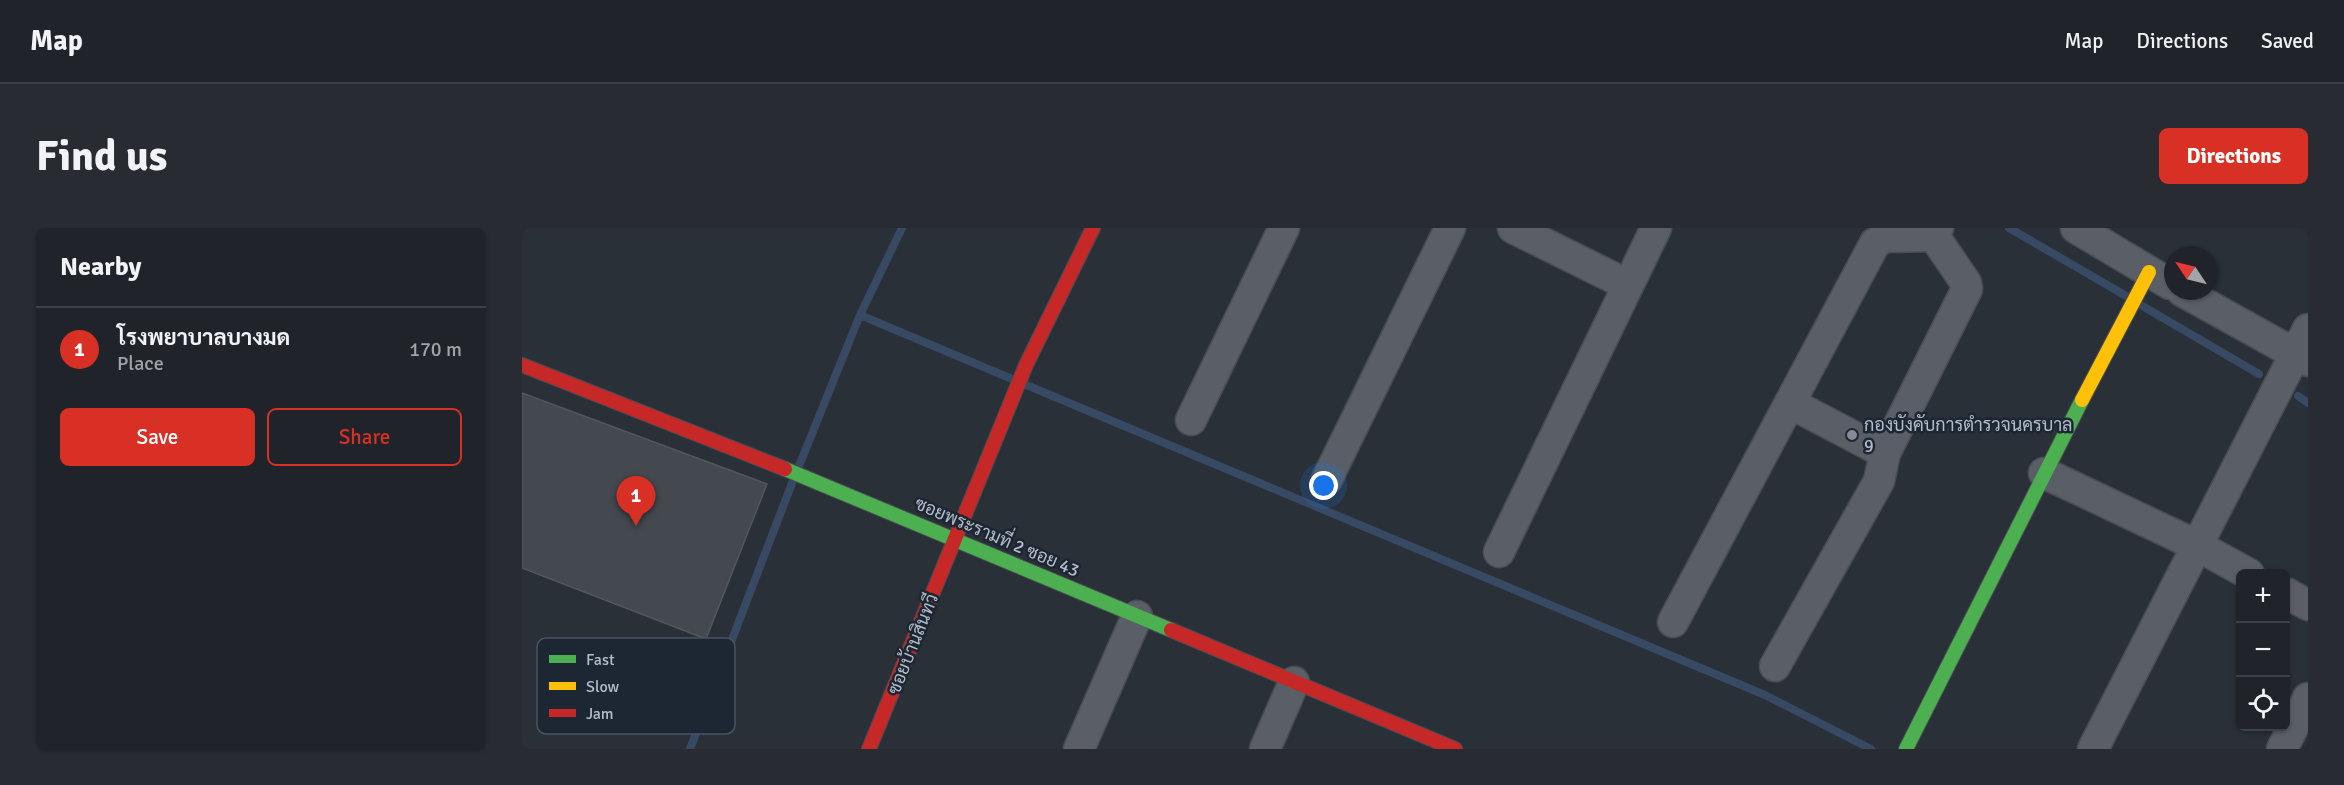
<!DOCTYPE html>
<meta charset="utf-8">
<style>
:root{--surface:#20242a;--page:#282c32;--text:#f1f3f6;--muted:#a2a4a8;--line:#3d4147;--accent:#d93025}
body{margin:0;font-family:Signika,Sarabun,sans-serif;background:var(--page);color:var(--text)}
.controls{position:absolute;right:18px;bottom:18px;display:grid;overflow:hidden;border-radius:9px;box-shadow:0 2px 4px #0004}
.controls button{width:54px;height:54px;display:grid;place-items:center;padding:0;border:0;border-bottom:2px solid var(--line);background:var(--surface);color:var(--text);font:30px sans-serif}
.compass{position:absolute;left:1642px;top:18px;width:54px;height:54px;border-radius:50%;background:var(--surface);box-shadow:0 2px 4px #0004;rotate:305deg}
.you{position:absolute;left:802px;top:258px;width:21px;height:21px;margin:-15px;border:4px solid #fff;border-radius:50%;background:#1a73e8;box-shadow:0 0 0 9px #1a73e833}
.badge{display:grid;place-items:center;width:39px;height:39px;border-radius:50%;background:var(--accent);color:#fff;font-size:20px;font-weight:700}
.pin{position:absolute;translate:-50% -50px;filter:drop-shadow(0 2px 3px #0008)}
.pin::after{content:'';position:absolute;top:32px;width:21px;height:18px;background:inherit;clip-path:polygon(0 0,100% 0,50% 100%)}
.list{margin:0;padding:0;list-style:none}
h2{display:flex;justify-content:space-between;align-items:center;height:78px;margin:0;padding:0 24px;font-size:26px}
h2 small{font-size:20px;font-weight:400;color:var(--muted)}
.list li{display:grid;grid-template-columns:39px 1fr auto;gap:18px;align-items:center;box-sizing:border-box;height:84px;padding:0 24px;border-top:2px solid var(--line)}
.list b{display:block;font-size:22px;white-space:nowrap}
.list p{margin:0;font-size:20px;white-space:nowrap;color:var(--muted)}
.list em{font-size:20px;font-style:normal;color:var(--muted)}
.actions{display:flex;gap:12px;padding:18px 24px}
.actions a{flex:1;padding:14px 0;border:2px solid var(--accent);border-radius:9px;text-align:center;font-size:21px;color:var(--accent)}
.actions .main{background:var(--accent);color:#fff}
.icon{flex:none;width:33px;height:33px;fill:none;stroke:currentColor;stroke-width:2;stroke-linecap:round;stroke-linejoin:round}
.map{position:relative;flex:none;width:1786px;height:521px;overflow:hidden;border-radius:9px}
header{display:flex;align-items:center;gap:36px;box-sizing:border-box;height:84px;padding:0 30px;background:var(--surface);border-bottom:2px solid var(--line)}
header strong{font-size:28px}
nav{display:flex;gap:33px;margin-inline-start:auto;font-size:21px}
.intro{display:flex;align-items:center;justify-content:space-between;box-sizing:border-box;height:144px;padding:0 36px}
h1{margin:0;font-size:42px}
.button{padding:15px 27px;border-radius:9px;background:var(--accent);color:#fff;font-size:21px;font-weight:700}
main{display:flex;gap:36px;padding:0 36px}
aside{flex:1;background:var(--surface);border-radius:9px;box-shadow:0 2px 4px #0004}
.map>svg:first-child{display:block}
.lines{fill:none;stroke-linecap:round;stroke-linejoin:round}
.stream{stroke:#384963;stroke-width:8}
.building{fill:#444950;stroke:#52575f;stroke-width:1.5}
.street-casing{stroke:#484c53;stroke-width:33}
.fast-casing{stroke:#484c53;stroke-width:16}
.slow-casing{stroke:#484c53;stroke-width:16}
.jam-casing{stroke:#484c53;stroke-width:16}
.street{stroke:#5a5e66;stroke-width:30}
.fast{stroke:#4caf50;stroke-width:14}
.slow{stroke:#ffc107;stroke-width:14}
.jam{stroke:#c62828;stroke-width:14}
.poi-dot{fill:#848b96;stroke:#1d2633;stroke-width:2}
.labels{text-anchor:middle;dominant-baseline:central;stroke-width:5;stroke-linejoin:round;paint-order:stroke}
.poi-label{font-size:18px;fill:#b4bcc9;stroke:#1d2633;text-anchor:start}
.street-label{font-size:18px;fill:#b4bcc9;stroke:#1d2633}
.key{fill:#1d2633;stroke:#4a5360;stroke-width:1.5}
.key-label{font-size:16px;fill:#b4bcc9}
</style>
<header>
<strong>Map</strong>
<nav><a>Map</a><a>Directions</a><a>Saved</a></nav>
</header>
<div class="intro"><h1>Find us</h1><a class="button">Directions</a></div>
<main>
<aside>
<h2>Nearby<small></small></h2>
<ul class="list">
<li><span class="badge">1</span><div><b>โรงพยาบาลบางมด</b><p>Place</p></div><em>170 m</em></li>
</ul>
<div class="actions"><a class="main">Save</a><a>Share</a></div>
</aside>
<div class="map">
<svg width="1786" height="521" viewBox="0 0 1786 521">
<rect width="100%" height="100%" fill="#2a3038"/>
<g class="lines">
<path class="stream" d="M 1487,0 L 1606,69
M 1617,76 L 1737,146
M 338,87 L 490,151
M 502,156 L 1243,467 L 1349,521
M 1776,168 L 1786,175
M 277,238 L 338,87 L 380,0
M 168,521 L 272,250"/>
</g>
<path class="building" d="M 0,165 L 245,256 L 184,411 L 0,340 Z"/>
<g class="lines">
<g class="street-casing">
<path id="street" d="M 991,0 L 1106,57
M 1554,0 L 1648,56
M 1660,63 L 1786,133
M 1268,175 L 1363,225
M 669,192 L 762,0
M 1522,245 L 1676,318 L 1727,346
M 805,251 L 928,0
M 977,324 L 1134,0
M 1764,365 L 1786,377
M 1151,394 L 1353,15 L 1363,9 L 1412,8
M 1253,438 L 1357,253 L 1363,225 L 1445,61 L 1444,55 L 1412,8 L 1416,0
M 557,521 L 615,388
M 743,521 L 772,454
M 1571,521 L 1786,101
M 1760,521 L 1786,470"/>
</g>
<g class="fast-casing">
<path id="fast" d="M 263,241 L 649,402
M 1384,521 L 1560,172"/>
</g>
<g class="slow-casing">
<path id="slow" d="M 1560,172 L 1627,44"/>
</g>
<g class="jam-casing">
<path id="jam" d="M 0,137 L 263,241
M 649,402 L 933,521
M 347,521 L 504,137 L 571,0"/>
</g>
<use href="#street" class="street"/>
<use href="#fast" class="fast"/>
<use href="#slow" class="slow"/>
<use href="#jam" class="jam"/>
</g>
<circle class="poi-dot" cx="1330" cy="207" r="6"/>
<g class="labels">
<g class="poi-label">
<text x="1342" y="197">กองบังคับการตำรวจนครบาล<tspan x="1342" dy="21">9</tspan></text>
</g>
<g class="street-label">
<text transform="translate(475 309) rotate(23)">ซอยพระรามที่ 2 ซอย 43</text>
<text transform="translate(391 416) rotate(-68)">ซอยบ้านสินทวี</text>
</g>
</g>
<rect x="15" y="410" width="198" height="96" rx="9" class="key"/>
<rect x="27" y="427" width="27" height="8" fill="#4caf50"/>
<rect x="27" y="454" width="27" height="8" fill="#ffc107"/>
<rect x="27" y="481" width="27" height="8" fill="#c62828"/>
<g class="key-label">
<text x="64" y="437">Fast</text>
<text x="64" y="464">Slow</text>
<text x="64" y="491">Jam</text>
</g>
</svg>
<div class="controls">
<button>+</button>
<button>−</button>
<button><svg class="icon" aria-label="locate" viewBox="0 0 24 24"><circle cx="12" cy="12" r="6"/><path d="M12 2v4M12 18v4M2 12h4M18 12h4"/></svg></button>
</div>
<svg class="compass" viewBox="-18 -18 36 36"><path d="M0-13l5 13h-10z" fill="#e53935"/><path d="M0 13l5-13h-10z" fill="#a2a4a8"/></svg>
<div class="you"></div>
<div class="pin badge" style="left:114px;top:298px">1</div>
</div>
</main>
